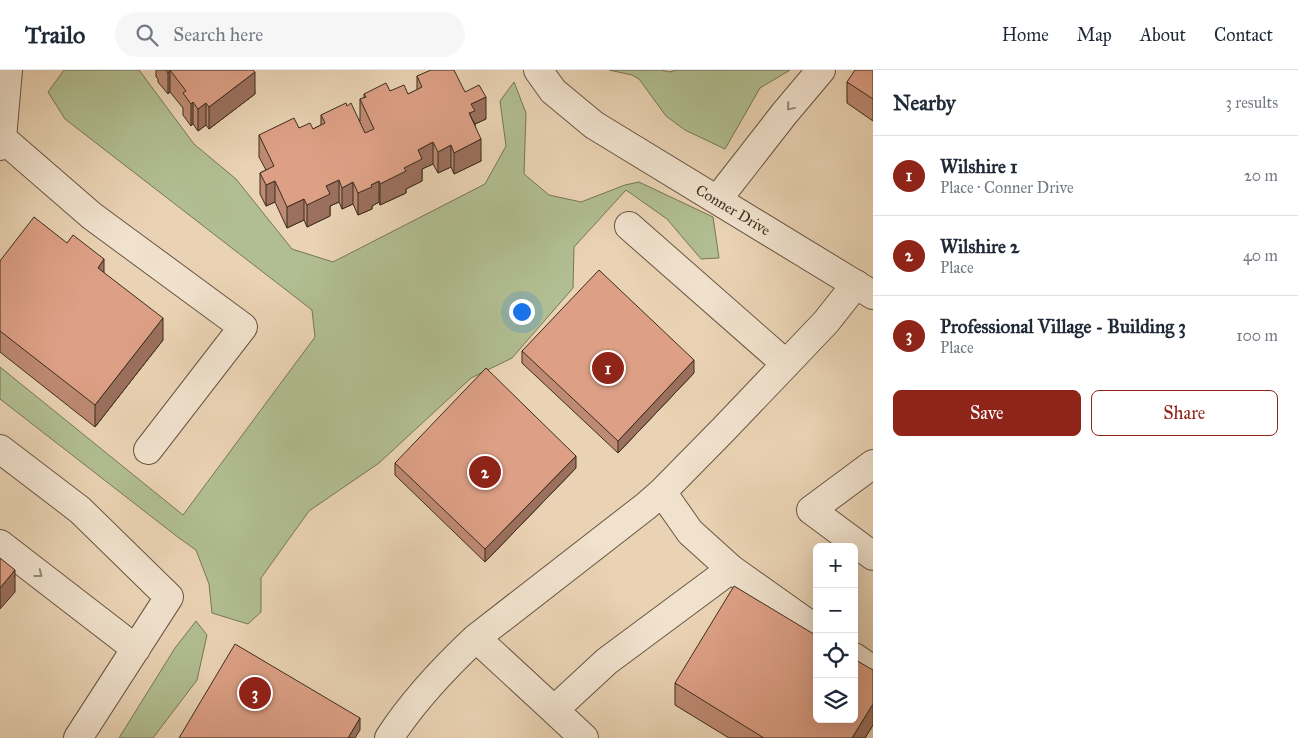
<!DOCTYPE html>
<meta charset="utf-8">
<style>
:root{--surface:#fff;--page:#f6f6f7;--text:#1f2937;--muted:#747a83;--line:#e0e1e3;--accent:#8f2418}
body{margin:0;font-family:"IM FELL Great Primer",serif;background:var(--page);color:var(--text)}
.controls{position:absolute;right:15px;bottom:15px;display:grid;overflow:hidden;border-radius:8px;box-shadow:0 5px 20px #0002}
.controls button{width:45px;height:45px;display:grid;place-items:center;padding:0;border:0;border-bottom:1px solid var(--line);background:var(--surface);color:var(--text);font:25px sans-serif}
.you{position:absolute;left:521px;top:241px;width:18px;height:18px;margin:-12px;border:4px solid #fff;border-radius:50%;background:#1a73e8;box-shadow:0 0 0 8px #1a73e833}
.badge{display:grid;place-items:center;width:32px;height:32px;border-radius:50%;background:var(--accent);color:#fff;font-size:16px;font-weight:700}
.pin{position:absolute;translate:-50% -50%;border:2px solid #fff;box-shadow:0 1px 5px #0006}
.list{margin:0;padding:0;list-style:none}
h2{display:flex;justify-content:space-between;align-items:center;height:65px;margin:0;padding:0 20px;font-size:21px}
h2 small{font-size:16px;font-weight:400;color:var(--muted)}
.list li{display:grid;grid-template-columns:32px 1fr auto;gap:15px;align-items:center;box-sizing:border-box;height:80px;padding:0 20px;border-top:1px solid var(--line)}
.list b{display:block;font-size:19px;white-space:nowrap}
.list p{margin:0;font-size:16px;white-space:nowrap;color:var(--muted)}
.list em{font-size:16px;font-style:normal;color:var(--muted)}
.actions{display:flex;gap:10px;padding:15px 20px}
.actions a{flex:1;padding:11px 0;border:1px solid var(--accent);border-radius:8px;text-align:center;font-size:18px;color:var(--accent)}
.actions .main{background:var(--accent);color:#fff}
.icon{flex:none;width:28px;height:28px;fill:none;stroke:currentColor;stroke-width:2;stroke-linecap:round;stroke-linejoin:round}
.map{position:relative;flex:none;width:873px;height:668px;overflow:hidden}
header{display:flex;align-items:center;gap:30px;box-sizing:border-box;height:70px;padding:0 25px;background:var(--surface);border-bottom:1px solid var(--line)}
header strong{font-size:24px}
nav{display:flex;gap:28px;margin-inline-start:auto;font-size:18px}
.search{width:350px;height:45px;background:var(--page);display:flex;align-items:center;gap:12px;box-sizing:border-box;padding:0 18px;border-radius:28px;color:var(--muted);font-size:19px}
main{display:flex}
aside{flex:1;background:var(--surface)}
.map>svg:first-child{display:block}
.green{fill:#b1be91;stroke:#767657}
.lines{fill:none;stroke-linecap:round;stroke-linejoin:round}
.minor-casing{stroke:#675643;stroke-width:30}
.minor{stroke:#f1e2ce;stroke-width:28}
.wall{fill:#be8a73;stroke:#3b2d1d}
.shaded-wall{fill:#9b705e;stroke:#3b2d1d}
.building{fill:#dda086;stroke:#3b2d1d}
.oneway{stroke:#968876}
.labels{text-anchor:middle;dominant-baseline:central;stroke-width:4;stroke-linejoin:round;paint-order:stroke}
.street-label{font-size:15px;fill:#3b2d1d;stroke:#f1e2ce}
</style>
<header>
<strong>Trailo</strong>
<div class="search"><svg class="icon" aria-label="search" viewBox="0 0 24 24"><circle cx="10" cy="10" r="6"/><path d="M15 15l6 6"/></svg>Search here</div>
<nav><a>Home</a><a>Map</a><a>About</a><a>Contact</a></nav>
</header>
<main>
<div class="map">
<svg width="873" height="668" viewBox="0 0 873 668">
<rect width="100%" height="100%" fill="#ead3b4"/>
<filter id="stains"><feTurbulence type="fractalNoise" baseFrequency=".004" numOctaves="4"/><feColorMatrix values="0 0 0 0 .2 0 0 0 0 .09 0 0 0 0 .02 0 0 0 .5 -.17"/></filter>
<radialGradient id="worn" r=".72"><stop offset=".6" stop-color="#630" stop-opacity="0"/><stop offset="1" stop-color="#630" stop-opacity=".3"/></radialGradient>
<path class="green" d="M 64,0 L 139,0 L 194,74 L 236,109 L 292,179 L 333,192 L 485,114 L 506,76 L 500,31 L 514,12 L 526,43 L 524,104 L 549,125 L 581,132 L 625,115 L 639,112 L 713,147 L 719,188 L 701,189 L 667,149 L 626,120 L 574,177 L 573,218 L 512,288 L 471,308 L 379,393 L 309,441 L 261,508 L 261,542 L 248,554 L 212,543 L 209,514 L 196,480 L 179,468 L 0,329 L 0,297 L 183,445 L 315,267 L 312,240 L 65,49 L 48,22 Z
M 609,0 L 661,0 L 670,2 L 676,0 L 790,0 L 760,18 L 725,79 L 685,60 L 666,46 L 639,9 L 632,5 Z
M 196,551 L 207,565 L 197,610 L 153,668 L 119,668 L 175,578 Z"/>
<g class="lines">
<g class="minor-casing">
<path id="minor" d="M 538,0 L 553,21 L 594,55 L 873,225
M 2,68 L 92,146 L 243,257 L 148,380
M 0,76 L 2,68 L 8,0
M 717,130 L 784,44 L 821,0
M 629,156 L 786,294
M 0,379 L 80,440 L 169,527 L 78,668
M 873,394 L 811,440 L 873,486
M 662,422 L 690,462 L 731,499 L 817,560
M 0,474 L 136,579
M 476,568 L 554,640
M 854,587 L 873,600
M 389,668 C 413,631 444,598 476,568 L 646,436 L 662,422 L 723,360 L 786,294 L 826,252 L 856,214
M 584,668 L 554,640 L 607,591 L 731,499"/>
</g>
<use href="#minor" class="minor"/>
</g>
<path class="wall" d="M 156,0 L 253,0 L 255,24 L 209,59 L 206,55 L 198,61 L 193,54 L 191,56 L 183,45 L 183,38 L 170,22 L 168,24 L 158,12 L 158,9 L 156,7 Z
M 873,0 L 873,51 L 847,33 L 847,12 Z
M 417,6 L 465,22 L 486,49 L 475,54 L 481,91 L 454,104 L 451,97 L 438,103 L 433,94 L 422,99 L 422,111 L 406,119 L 406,123 L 380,135 L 379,132 L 372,136 L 372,139 L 358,145 L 353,134 L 342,139 L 339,132 L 330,136 L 330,146 L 307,157 L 304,150 L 287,158 L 275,132 L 266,136 L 260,124 L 260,103 L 266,100 L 259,87 L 259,65 L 299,58 L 313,59 L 321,55 L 321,45 L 347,36 L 360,51 L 360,29 L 364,28 L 364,24 L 390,21 L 408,24 L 417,20 Z
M 0,191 L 104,203 L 163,270 L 95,357 L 0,282 Z
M 522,281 L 694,303 L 618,383 L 522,293 Z
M 395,393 L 576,398 L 485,492 L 395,405 Z
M 873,600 L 873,655 L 865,668 L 729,668 L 675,635 L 675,613 Z"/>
<path class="shaded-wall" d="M 170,0 L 170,22 L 168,24 L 168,3 Z
M 255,2 L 255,24 L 209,59 L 209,37 Z
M 486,27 L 486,49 L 475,54 L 469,43 L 471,34 Z
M 193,32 L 193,54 L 191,56 L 191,34 Z
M 206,33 L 206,55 L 198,61 L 198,39 Z
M 481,69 L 481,91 L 454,104 L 454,83 Z
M 433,72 L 433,94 L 422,99 L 422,111 L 406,119 L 406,123 L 380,135 L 380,114 L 404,98 L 418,80 Z
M 451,75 L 451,97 L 438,103 L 438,82 Z
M 339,110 L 339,132 L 330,136 L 330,146 L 307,157 L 307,135 L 326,116 Z
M 275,111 L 275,132 L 266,136 L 266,115 Z
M 379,111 L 379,132 L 372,136 L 372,139 L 358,145 L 358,123 L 371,115 Z
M 353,112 L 353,134 L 342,139 L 342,118 Z
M 304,129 L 304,150 L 287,158 L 287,137 Z
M 104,189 L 104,211 L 98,198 Z
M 163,248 L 163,270 L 95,357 L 95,335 Z
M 694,290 L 694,303 L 618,383 L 618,371 Z
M 576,386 L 576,398 L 485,492 L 485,479 Z
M 15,500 L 15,522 L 0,539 L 0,518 Z
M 873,634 L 873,655 L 865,668 L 852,668 Z
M 360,648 L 360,660 L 355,668 L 348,668 Z"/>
<path class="building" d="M 166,0 L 253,0 L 255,2 L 209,37 L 206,33 L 198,39 L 193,32 L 191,34 L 183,23 L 186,21 L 170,0 L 168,3 Z
M 431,0 L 454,0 L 465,22 L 479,15 L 486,27 L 471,34 L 475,41 L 469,43 L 481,69 L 454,83 L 451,75 L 438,82 L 433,72 L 418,80 L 422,89 L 404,98 L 406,101 L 380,114 L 379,111 L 371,115 L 372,117 L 358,123 L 353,112 L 342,118 L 339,110 L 326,116 L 330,124 L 307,135 L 304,129 L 287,137 L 275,111 L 266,115 L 260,103 L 274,96 L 259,65 L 294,48 L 299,58 L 310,53 L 313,59 L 325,53 L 321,45 L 346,33 L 347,36 L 351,33 L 365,63 L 374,59 L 360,29 L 366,27 L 364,24 L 386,13 L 390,21 L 404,15 L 408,24 L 422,17 L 417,6 Z
M 855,0 L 873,0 L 873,29 L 847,12 Z
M 34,147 L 67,173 L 73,165 L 104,189 L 98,198 L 163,248 L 95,335 L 0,261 L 0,191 Z
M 599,200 L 694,290 L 618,371 L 522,281 Z
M 486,298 L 576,386 L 485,479 L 395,393 Z
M 0,488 L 15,500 L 0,518 Z
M 734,516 L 817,566 L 817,649 L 854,649 L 854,589 L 873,600 L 873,634 L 852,668 L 764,668 L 675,613 Z
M 235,574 L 360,648 L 348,668 L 179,668 Z"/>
<defs><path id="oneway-chevron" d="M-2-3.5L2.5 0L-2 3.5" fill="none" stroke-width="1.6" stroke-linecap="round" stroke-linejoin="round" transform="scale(1.25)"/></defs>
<g class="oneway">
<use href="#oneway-chevron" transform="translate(790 37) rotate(130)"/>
<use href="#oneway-chevron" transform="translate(39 504) rotate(38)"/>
</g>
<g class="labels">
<g class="street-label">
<text transform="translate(733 140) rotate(31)">Conner Drive</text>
</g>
</g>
<rect width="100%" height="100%" filter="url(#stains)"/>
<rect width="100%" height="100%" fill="url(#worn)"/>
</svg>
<div class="controls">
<button>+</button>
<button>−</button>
<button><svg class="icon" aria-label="locate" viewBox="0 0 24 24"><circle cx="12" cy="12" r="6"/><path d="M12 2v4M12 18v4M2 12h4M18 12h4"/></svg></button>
<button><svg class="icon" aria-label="layers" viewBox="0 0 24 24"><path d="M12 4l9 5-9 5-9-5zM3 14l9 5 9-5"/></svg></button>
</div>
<div class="you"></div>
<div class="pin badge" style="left:608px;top:298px">1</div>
<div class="pin badge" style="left:485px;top:402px">2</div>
<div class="pin badge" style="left:255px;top:623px">3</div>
</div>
<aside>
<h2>Nearby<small>3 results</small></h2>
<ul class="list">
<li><span class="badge">1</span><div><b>Wilshire 1</b><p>Place · Conner Drive</p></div><em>20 m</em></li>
<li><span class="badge">2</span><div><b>Wilshire 2</b><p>Place</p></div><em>40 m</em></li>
<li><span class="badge">3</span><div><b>Professional Village - Building 3</b><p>Place</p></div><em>100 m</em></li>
</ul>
<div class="actions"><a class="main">Save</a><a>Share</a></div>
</aside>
</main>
